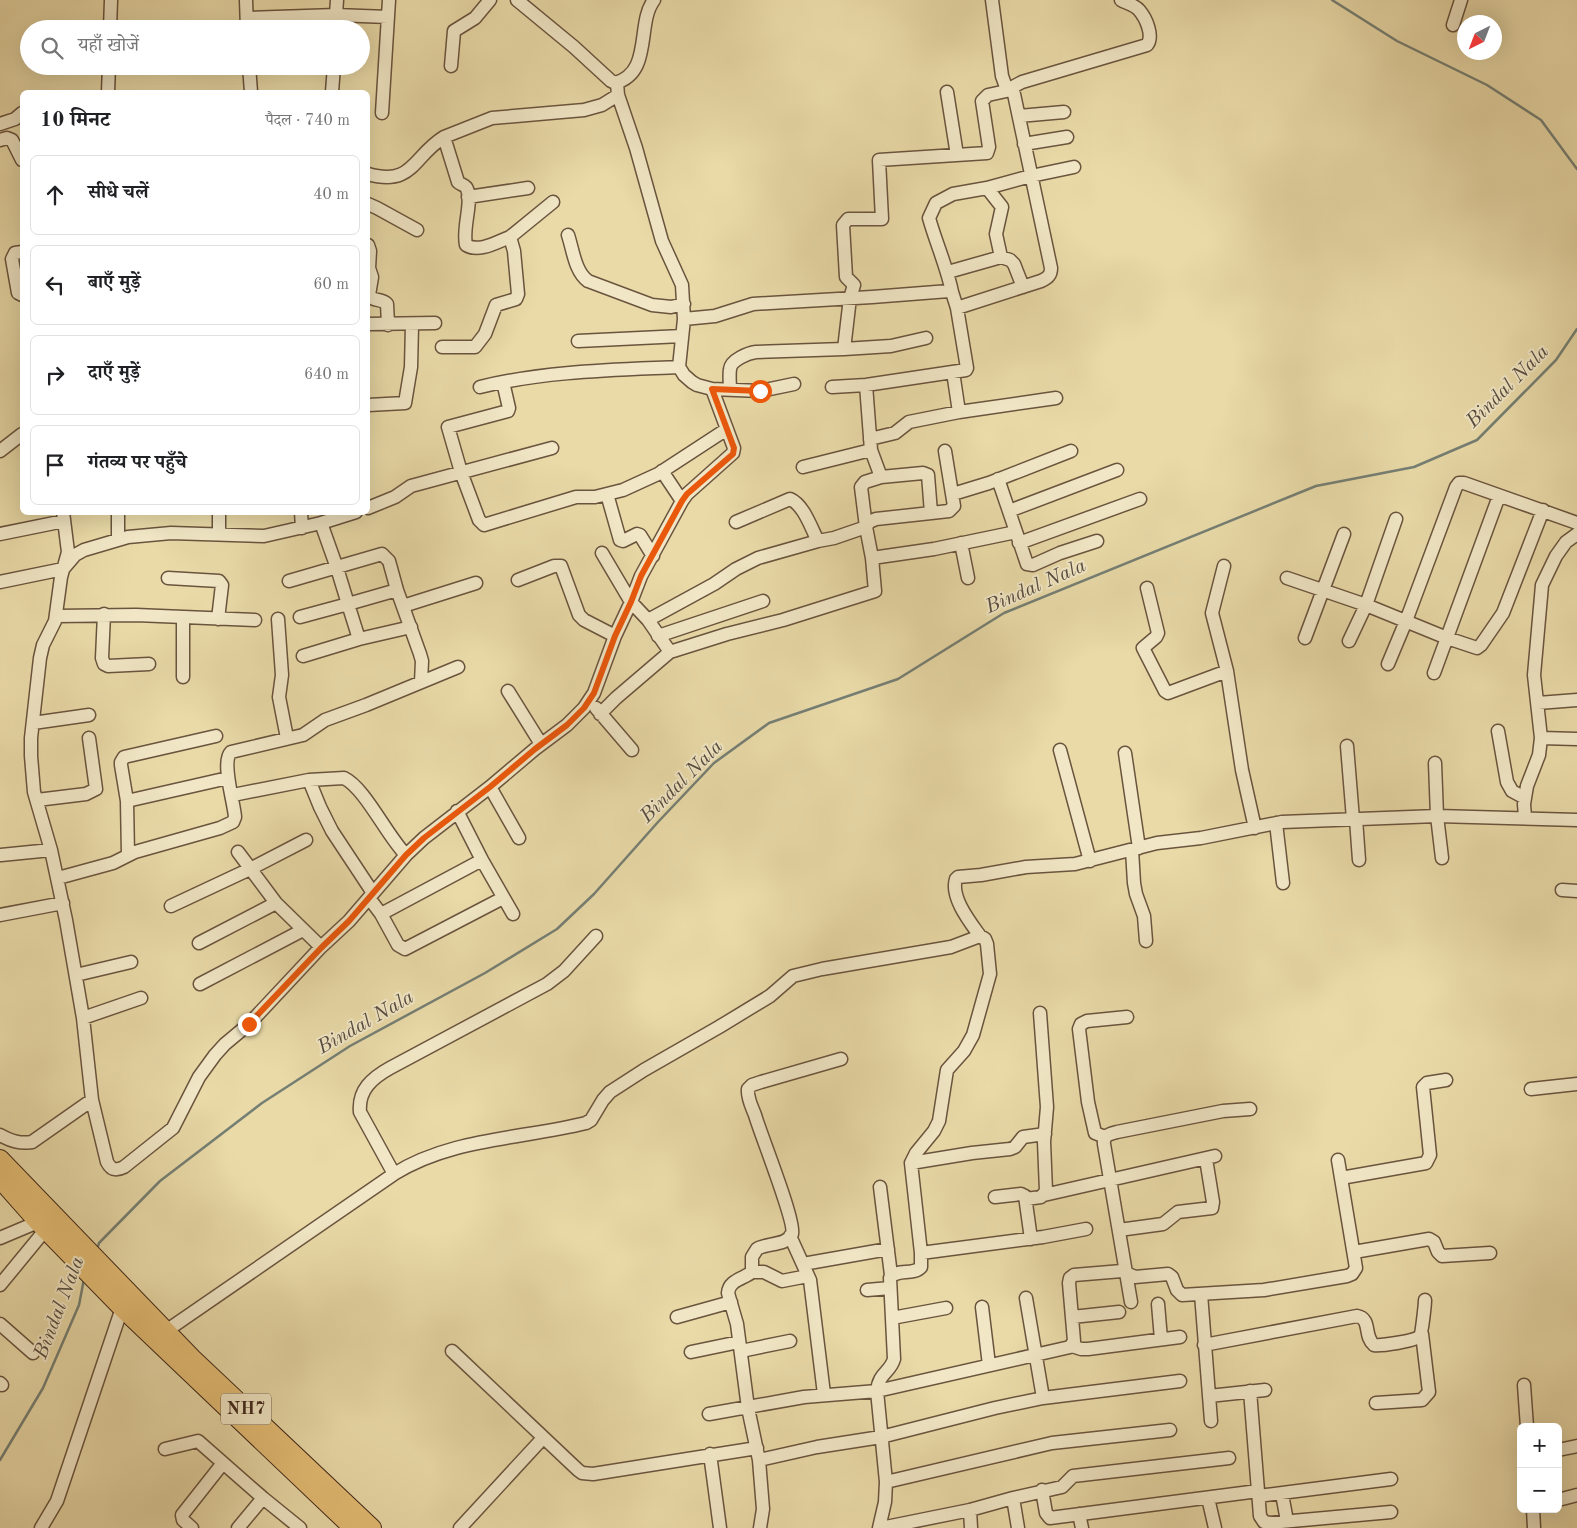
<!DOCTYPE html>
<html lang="hi">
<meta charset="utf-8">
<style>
:root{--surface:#fff;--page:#f6f6f6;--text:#202124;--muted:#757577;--line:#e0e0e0}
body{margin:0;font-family:"Old Standard TT","Noto Serif Devanagari",serif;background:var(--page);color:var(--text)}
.controls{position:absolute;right:15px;bottom:15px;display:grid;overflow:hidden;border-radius:8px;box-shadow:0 5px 20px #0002}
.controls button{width:45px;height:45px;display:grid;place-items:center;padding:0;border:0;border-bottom:1px solid var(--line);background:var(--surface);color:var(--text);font:25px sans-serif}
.compass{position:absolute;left:1457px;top:15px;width:45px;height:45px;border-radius:50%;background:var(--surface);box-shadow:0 5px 20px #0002;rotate:222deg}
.stop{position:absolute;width:15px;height:15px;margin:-11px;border:4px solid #ea580c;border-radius:50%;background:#fff}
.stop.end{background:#ea580c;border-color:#fff;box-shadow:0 1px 5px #0008}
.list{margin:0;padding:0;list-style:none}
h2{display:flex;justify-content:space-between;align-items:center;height:65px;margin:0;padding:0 20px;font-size:21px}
h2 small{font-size:16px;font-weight:400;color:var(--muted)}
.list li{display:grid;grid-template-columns:32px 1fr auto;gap:15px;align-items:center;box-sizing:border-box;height:80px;margin:0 10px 10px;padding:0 10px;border:1px solid var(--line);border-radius:8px}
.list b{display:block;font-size:19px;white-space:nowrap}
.list em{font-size:16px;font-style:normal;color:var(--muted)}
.icon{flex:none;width:28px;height:28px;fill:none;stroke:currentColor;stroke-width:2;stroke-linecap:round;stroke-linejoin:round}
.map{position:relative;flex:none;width:1577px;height:1528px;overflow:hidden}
.search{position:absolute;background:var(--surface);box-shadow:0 5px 20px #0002;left:20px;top:20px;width:350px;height:55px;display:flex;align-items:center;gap:12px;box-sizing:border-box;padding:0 18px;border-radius:28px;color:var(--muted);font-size:19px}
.panel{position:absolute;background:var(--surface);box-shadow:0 5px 20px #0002;left:20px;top:90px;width:350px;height:425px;border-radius:8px}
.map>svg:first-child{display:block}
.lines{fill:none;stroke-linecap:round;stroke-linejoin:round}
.stream{stroke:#757f74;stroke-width:2.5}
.minor-casing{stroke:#6a543e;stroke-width:15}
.highway-casing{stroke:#40281b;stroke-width:20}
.minor{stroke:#f1e7c6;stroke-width:12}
.highway{stroke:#e4bd74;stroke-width:18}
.route{stroke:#ea580c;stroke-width:6}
.labels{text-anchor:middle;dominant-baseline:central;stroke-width:4;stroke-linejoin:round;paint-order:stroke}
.shield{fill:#f1e7c6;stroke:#75614e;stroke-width:1}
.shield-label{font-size:18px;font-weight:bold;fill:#40281b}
.water-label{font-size:20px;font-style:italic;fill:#564c40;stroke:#f1e7c6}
</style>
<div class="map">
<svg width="1577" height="1528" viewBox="0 0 1577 1528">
<rect width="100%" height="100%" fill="#e9daa8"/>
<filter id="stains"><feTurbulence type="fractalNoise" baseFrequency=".004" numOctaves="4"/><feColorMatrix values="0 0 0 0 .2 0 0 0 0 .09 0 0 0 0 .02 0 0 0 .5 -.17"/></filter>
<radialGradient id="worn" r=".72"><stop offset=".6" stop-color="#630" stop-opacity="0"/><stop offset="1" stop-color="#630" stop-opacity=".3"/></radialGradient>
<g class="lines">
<path class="stream" d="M 1332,0 L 1397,41 L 1487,85 L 1541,120 L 1577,169
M 97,1249 L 99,1243 L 160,1181 L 262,1103 L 350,1046 L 485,973 L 557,929 L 594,894 L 658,822 L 714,763 L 769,723 L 898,679 L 1004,613 L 1316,486 L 1414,467 L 1477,440 L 1556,360 L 1577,329
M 0,1460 L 43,1388 L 79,1305 L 84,1279"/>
<g class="minor-casing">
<path id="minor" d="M 246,0 L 247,29
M 517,0 L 574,47 L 611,81 L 615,83 C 653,73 636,23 654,0
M 992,0 L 1002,76 L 1007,90
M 247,18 L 336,15 L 388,17
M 1453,25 L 1461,0
M 110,29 L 111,0
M 335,29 L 337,0
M 249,66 L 251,92
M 451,66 L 454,31 L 475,18 L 490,0
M 617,83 L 618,95 L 636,148 L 662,241 L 682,285 L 684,319 L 679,367 L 684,375 L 692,382 L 697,385 L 712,389
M 1009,89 L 1022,82 L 1147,45 C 1154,36 1146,18 1139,10 C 1135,5 1126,3 1121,0
M 108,92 L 109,66
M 332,92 L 334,66
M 947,92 L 957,155
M 382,113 L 389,0
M 1019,116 L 1064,112
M 0,124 L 15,119 L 22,113
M 444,137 L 492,118 L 584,110 L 602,105 L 618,95
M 0,140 L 7,138 L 12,140 L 22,160
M 1024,144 L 1067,137
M 368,174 C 413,187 413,156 444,137 L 458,182 C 461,185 466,185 467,189 C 473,202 462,228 466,245 C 479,253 497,242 510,237 L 514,251 L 518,294 L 516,299 L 496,305 L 485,334 L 475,347 L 442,347
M 987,188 L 1031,176 L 1074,167
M 468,197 L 528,188
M 368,204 L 377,208 L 417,230
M 568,235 C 573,250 575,272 588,281 L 652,305 L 671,307 L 684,304
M 510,237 L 553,202
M 368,245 L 370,251 L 369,268 L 372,277 L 369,295 C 373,302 381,298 387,304 L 388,325
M 22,252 L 15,253 L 12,259 L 18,293 L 22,295
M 948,272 L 1001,257 L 1010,260 L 1014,264 L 1023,287
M 952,292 C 947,267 936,243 929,218 L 936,203 L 953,194 L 987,188 L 1002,207 L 996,234 L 1001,257
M 684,319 L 715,316 L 753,304 L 872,297 L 949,291 L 952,292 L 957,308 L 967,368 L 966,370 L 866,385 L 832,387
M 368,324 L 435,323
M 578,341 L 682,336
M 844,349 L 891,346 L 926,338
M 953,372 L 959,412
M 503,382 L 509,408 L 508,411 L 448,427 L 461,472 L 479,520 L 484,525 L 576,497 L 595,497 L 623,490 L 658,474 L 727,429
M 480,387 C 545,371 613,370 679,367
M 730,390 C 730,384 729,376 730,369 C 731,360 748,353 756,352 L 844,349 L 850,298 L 854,285 L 846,277 L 843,225 L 848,219 L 882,219 L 879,160 L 987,153 L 989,147 L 982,101 L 988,95 L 1011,90 L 1014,94 L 1051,268 C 1051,275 1048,278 1041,281 L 957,308
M 368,405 L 405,403 L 411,367 L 412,325
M 870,439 L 895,433 L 909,422 L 959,412 L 1056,398
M 0,451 L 22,434
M 803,467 L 871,450
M 662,471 L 682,501
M 998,479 L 1027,564 L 1033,565 L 1060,553 L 1097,541
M 607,494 L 620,540 L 623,541 L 637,534 L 640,535 L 653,556
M 953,494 L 989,483 L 1071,451
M 368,508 L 395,497 L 411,486 L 552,448
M 1009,511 L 1117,470
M 63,512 L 68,552 L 61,577 L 55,621 L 43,645 L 40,658 L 31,738 L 31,756 L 34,792 L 51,850 L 66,920 L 83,1018 L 92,1100 L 107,1162 C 111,1170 116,1171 124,1167 L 173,1128 L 199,1077 L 215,1055 L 225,1044 L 249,1024 L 321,947 L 349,921 L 406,855 L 424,838 L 490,787 L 535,749 L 567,725 L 584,708 L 594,693 L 615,636 L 631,602 L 641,576 L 682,501 L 687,494 L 733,453 L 734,448 L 712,389 L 760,391 L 794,384
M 118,512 L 118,539
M 219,512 L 219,534
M 301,512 L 302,528
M 931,513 L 949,511 L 954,506 L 945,451
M 736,522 L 790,499 C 804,505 811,528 818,541
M 321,523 L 356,512
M 0,534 L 64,521
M 961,543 L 968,578
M 1019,543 L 1140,499
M 602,553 L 631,602 L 648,620 L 668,649 L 673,651 L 727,634 L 783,620 L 875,591 L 872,558 L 866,527 L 861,487 L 865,482 L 881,477
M 872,558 L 934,549 L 1016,532
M 1224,566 L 1212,613 L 1227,671 L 1242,770 L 1255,828
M 168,578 L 219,581 L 222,585 L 218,619
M 1287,578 L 1366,605 L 1447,638 L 1477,648 L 1481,645 L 1503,613 L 1543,510
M 518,580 L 554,566 L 561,566 L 579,615 L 584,620 L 615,636
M 289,581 L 382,554 L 389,561 L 397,590
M 0,582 L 63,569 L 75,555 L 84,550 L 128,537 L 171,533 L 264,536 L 321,523 L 337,568 L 348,604 L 300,617
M 1147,588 L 1158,633 L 1156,637 L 1143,648 L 1165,691 L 1168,693 L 1227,671
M 403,606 L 476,583
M 104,614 L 102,658 L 104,664 L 108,666 L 149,664
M 57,616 L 136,615 L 255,620
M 278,619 L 282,675 L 279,697 L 287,738
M 648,620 L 714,584 L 736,569 L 758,558 L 818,541 L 834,538 L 866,527 L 869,522 L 876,519 L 931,513 L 928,475 L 923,473 L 881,477 L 871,450 L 866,385
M 658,636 L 763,601
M 1305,638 L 1344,534
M 359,639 L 411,627
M 1349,641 L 1366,605 L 1396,519
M 303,656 L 359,639 L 348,604 L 397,590 L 420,654 L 422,661 L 421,682
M 1388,664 L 1406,621 L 1456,487 L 1459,483 L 1464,483 L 1577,523
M 1434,673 L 1499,496
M 183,677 L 183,617
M 508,691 L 541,744
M 1538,703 L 1577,700
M 596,708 L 632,750
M 600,714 L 616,698 L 671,651
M 33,723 L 89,715
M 1498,731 L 1507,782 L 1512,791 L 1525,798
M 1541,738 L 1577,739
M 1347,746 L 1353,819
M 1060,750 L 1090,861
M 1125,753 L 1139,848
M 1435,763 L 1437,816 L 1442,858
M 309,780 L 320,807 L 332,831 L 373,893
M 490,787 L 519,838
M 233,795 L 309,780 L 344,778 C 365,788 387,836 406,855
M 37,800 L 86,794 L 96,789 L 89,738
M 127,801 L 228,778
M 457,811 L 482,860 L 513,914
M 1525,817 L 1524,804 L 1527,786 L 1539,755 L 1541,738 L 1534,675 L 1542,585 L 1556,556 L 1566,542 L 1577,534
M 1356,819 L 1359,860
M 1276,823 L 1283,883
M 1132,850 L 1134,883 L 1136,894 L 1144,916 L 1146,941
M 238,852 L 276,903 L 321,947
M 1,855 L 51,850
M 128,855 L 127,801 L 121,765 L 121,762 L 124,757 L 216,736
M 58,878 L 113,863 L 135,852 L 220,828 L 233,822 L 235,817 C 234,802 221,762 231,752 L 303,735 L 325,720 L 366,705 L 458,667
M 1562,890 L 1577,891
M 369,898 L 381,914 L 398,945 L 405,949 L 503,898
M 171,906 L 250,869 L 306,840
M 381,914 L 482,860
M 0,915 L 63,903
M 980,936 C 970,922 950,897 956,879 L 958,877 L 981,875 L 1026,867 L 1075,864 L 1157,843 L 1201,838 L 1282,822 L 1437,816 L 1577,820
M 199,943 L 276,903
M 76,975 L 131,962
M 200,984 L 303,930
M 83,1018 L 141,998
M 1531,1089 L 1577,1084
M 0,1135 C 11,1141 20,1144 32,1142 L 92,1100
M 1105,1137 L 1095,1133 L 1088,1102 L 1079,1029 L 1081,1024 L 1087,1021 L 1127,1017
M 911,1163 L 972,1153 L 1010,1149 L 1015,1147 L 1023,1137 L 1045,1134
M 394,1174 L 360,1112 C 358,1090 372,1078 390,1068 L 547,984 L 564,971 L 596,936
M 1341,1178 L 1426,1163 L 1430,1155 L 1423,1087 L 1427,1083 L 1446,1080
M 880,1187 L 891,1275
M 1044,1195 L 1215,1156
M 995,1197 L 1021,1194 L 1025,1196 L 1031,1239
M 1026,1199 L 1041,1197 L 1046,1191 L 1044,1142 L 1047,1107 L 1040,1013
M 1119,1230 L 1163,1224 L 1178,1212 L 1212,1208 L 1213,1202 L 1206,1159
M 790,1236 L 810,1280 L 824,1394
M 0,1238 L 38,1222
M 1354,1252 L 1429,1239 L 1434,1242 L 1438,1252 L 1442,1256 L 1490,1253
M 921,1253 L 1043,1237 L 1086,1229
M 803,1264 L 888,1249
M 752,1272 L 764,1272 L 782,1281 L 808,1276
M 0,1285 L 46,1229
M 867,1290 L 890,1288
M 1201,1294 L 1211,1421
M 1026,1298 L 1043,1398
M 1131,1302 L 1104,1144 C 1103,1135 1110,1134 1117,1132 L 1223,1111 L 1250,1109
M 1158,1304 L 1161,1339
M 982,1307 L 989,1365
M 677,1317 L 731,1302
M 1072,1317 L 1119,1312
M 892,1318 L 946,1308
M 0,1324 L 33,1353
M 166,1331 L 394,1174 C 451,1138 522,1139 586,1123 L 591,1120 L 603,1100 L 610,1092 L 644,1070 L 719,1027 L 770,996 L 793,976 L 822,969 L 951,947 L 980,936 L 985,939 L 987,944 L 990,974 L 973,1035 L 964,1051 L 947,1070 L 939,1121 L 934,1131 L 916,1153 L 911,1163 L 921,1253 L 921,1267 C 913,1276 897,1268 890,1278 L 894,1359 C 890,1373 879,1372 877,1391 L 886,1482 L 885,1502 L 879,1528
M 1204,1345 L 1357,1316 C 1372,1319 1363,1336 1374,1345 C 1380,1346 1417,1341 1420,1336 C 1422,1333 1425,1304 1425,1300
M 1072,1346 L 1081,1349 L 1088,1349 L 1180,1337
M 452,1351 L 578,1470 L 582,1473 L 593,1474 L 757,1448
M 741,1351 L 790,1341
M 691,1352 L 739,1342
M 0,1383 L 2,1385
M 1524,1385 L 1527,1427
M 1250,1391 L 1260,1516 L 1264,1522 L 1270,1523 L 1391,1512
M 1209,1396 L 1265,1390
M 1376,1403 L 1422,1400 L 1429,1392 L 1422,1334
M 709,1414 L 804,1397 L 877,1391 L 1070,1347 L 1074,1341 L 1069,1283 L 1070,1278 L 1074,1275 L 1122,1271 L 1135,1277 L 1168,1274 L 1172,1277 L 1177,1290 L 1182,1295 L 1264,1290 L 1347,1276 L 1352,1274 L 1356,1268 L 1338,1160
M 165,1449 L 198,1441 L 263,1498
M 1558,1450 L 1577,1446
M 710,1454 L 720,1528
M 759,1460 L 817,1447 L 881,1437 L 995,1408 L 1043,1398 L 1180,1381
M 886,1482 L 1052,1443 L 1170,1430
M 1042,1490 L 1046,1513 L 1050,1518 L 1258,1491
M 1282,1494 L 1287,1521
M 1258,1496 L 1391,1479
M 1013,1498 L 1062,1487 L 1073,1476 L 1229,1458
M 1208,1498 L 1215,1528
M 1558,1500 L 1577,1495
M 1533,1509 L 1534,1528
M 970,1510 L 971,1528
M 1079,1514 L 1082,1528
M 41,1528 L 57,1501 L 122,1308
M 192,1528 L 183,1520 L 182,1515 L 223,1463
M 238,1528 L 263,1498 L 300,1528
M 460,1528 L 543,1438
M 760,1528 L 763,1509 L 759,1460 L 748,1408 L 737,1324 L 728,1293 C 729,1280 743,1279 752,1272 L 752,1257 L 757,1249 C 766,1243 787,1246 792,1234 C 796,1222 760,1133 755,1115 C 752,1107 747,1098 748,1089 L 752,1085 L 761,1082 L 841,1059
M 881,1528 L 970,1510 L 1013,1498 L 1018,1528"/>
</g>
<g class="highway-casing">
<path id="highway" d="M 0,1159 L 192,1358 L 372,1528
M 0,1179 L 38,1222 L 122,1308 L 353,1528"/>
</g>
<use href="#minor" class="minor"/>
<use href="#highway" class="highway"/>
</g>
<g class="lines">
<path class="route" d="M 249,1024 L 321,948 L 349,921 L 406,855 L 424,838 L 490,787 L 535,749 L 567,725 L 584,708 L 594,693 L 615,636 L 631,602 L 641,576 L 682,501 L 687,494 L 733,454 L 734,448 L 712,389 L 760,391"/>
</g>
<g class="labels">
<rect class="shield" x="221" y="1393.5" width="50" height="31" rx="4"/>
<g class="shield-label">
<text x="246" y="1409">NH7</text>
</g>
<g class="water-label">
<text transform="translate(1508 387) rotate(-45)">Bindal Nala</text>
<text transform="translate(1036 587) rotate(-24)">Bindal Nala</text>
<text transform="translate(682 782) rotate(-45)">Bindal Nala</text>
<text transform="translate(366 1023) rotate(-30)">Bindal Nala</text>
<text transform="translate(60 1308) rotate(-69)">Bindal Nala</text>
</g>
</g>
<rect width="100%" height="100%" filter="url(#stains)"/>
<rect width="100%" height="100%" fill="url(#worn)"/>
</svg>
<div class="controls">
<button>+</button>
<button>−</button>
</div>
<svg class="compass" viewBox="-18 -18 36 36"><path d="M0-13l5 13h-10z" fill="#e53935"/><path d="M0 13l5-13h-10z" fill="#757577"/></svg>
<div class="stop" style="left:760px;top:391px"></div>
<div class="stop end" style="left:249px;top:1024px"></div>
<div class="search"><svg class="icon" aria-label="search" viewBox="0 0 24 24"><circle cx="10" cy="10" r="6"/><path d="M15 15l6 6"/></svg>यहाँ खोजें</div>
<section class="panel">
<h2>10 मिनट<small>पैदल · 740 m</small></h2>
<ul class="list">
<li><svg class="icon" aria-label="ahead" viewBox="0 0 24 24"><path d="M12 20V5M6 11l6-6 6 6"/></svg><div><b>सीधे चलें</b></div><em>40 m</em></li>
<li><svg class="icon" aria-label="left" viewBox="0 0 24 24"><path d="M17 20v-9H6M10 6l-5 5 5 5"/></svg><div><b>बाएँ मुड़ें</b></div><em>60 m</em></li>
<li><svg class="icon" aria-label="right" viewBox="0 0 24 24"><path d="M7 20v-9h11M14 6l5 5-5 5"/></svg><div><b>दाएँ मुड़ें</b></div><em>640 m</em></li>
<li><svg class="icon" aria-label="arrive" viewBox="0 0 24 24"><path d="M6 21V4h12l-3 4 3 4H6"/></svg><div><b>गंतव्य पर पहुँचे</b></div></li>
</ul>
</section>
</div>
